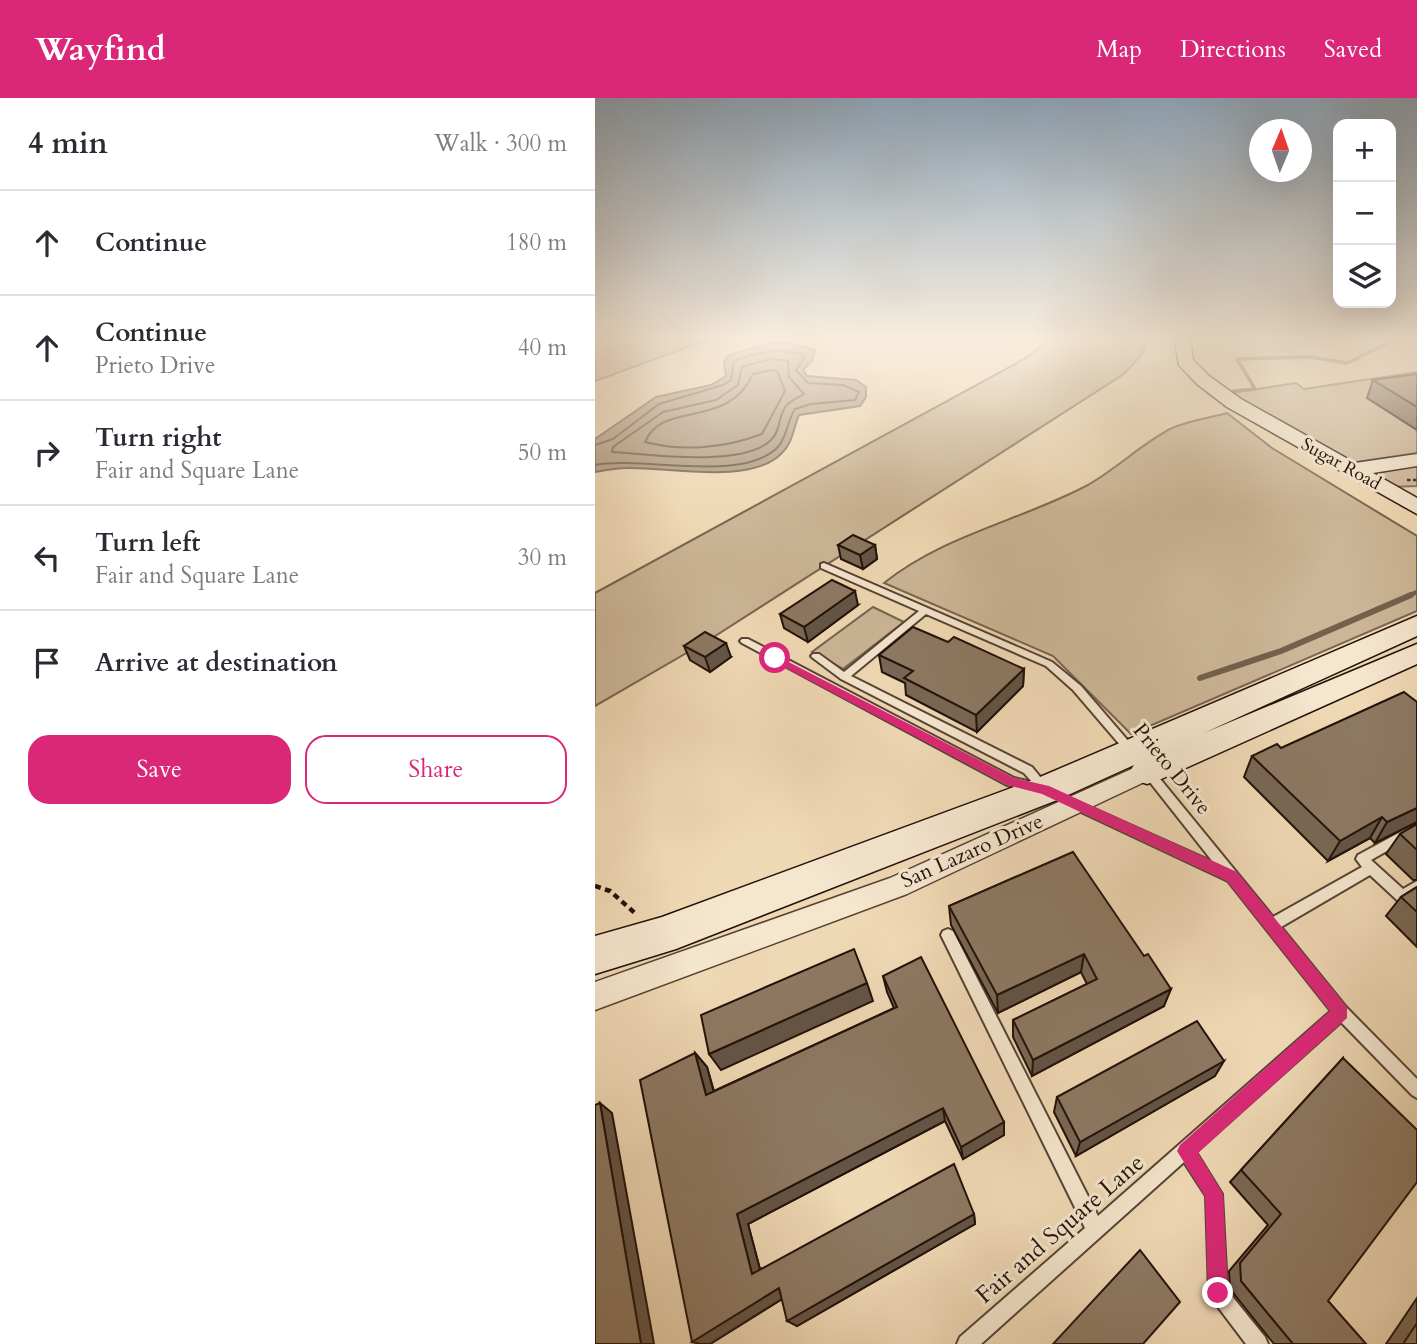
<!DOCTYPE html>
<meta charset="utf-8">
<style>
:root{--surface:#fff;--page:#f7f7f7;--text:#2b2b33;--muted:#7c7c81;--line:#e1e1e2;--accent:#db2777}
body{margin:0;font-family:Cardo,serif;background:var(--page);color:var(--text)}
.controls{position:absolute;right:21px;top:21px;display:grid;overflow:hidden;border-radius:14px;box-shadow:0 7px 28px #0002}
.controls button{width:63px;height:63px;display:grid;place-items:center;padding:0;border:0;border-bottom:2px solid var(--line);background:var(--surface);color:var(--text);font:35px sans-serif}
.compass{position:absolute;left:654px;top:21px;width:63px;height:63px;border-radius:50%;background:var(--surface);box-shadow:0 7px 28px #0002;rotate:2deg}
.stop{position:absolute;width:21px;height:21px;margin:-16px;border:5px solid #db2777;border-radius:50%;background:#fff}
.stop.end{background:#db2777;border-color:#fff;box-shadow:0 2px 7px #0008}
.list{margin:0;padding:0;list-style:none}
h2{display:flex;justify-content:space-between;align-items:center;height:91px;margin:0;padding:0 28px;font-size:30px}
h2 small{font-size:23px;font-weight:400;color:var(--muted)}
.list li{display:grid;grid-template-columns:46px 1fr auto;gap:21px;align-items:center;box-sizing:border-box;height:105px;padding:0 28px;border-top:2px solid var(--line)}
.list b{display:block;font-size:26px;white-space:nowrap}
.list p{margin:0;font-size:23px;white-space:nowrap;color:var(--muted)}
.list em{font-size:23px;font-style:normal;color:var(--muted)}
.actions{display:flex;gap:14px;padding:21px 28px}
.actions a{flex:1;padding:16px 0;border:2px solid var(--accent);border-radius:21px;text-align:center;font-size:24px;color:var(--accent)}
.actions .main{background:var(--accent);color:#fff}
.icon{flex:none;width:38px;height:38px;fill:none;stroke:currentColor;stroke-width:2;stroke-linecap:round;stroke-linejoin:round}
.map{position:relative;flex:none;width:822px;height:1246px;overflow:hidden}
header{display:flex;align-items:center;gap:42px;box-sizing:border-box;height:98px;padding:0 35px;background:var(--accent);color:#fff}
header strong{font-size:33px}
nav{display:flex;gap:38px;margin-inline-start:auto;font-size:24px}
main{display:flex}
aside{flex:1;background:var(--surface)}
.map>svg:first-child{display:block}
.green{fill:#ccb697;stroke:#786450;stroke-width:2}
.water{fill:#aa947a;stroke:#74604d;stroke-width:2}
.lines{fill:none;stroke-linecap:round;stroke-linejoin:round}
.shore{stroke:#665242;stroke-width:2}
.stream-far2{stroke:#74604d;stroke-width:3.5}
.stream-far1{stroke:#74604d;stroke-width:4.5}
.stream{stroke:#74604d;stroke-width:6}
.lane-casing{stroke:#564334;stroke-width:4}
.street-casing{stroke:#564334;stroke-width:3}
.secondary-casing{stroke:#23110a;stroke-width:3}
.path-far1{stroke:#23110a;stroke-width:2.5;stroke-dasharray:3.5 2.5;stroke-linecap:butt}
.path{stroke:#23110a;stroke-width:4.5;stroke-dasharray:6 4.5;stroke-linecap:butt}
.lane{fill:#f5e6ce;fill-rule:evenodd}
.street{fill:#f5e6ce;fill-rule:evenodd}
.secondary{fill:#f5e6ce;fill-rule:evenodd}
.wall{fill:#796754;stroke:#23110a;stroke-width:2}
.shaded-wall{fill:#635445;stroke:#23110a;stroke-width:2}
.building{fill:#8d7862;stroke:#23110a;stroke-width:2}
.route{fill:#db2777}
.labels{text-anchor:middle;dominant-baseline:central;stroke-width:6;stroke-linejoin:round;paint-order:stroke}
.far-street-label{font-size:18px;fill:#23110a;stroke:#f5e6ce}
.street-label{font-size:21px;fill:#23110a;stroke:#f5e6ce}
.near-street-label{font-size:24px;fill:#23110a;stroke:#f5e6ce}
</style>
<header>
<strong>Wayfind</strong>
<nav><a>Map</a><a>Directions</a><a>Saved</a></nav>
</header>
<main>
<aside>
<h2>4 min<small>Walk · 300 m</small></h2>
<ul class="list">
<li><svg class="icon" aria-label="ahead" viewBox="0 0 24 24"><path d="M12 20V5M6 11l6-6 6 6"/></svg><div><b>Continue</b></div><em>180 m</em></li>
<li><svg class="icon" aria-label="ahead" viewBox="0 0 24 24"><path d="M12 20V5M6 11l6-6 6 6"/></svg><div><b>Continue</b><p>Prieto Drive</p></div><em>40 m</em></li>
<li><svg class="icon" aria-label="right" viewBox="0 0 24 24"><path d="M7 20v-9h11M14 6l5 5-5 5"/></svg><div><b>Turn right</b><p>Fair and Square Lane</p></div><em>50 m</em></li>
<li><svg class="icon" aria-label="left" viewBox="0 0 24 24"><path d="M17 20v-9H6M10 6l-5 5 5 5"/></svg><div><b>Turn left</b><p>Fair and Square Lane</p></div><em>30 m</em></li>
<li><svg class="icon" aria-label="arrive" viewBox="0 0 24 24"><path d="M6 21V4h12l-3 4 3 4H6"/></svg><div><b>Arrive at destination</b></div></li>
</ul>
<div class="actions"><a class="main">Save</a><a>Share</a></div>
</aside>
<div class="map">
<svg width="822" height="1246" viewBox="0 0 822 1246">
<rect width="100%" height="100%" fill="#efd8b4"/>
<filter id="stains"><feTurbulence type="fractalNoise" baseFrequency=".00286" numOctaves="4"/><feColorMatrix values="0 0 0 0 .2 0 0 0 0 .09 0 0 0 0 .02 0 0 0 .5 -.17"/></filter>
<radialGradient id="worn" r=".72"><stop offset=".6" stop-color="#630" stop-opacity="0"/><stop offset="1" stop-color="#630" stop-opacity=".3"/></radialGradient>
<path class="green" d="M 10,239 L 120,239 L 0,283 L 0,242 Z
M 453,239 L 552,239 L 548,255 L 529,276 L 114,542 L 0,608 L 0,495 L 431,260 L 452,243 Z
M 822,274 L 822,355 L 755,365 L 636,295 L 701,285 L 709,291 Z
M 632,315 L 677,350 L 822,438 L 822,513 L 536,636 L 458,558 L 289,485 C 349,437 424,423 491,388 C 520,372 545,347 575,331 C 591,323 614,320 632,315 Z
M 822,366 L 822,388 L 796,389 L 772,375 Z
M 278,509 L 309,524 L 248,571 L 217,554 Z"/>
<path class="water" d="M 175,245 L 199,246 L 220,252 L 217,263 L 208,272 L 212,278 L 261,282 L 271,289 L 271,299 L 265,308 L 204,317 C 198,331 198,345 186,356 C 155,387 72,369 32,370 C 22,370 11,372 0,374 L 0,341 L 61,299 L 116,287 L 131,278 L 129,264 L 134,257 Z"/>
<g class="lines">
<path class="shore" d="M 176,261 L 193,263 L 194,279 L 209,296 C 204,299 195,303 191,308 C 183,318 186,333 176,342 C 148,370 54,356 17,354 L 18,349 L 68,314 L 121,302 L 143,287 L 147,269 Z
M 177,272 L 182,273 L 190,293 L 167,336 C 130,350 88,354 50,344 C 68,301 132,333 158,276 Z
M 0,347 L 18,341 L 64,306 L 128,287 L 136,282 L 139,263 C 162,254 183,250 207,256 L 209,260 L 201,272 L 213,285 L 248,287 L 264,294 L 260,302 L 216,306 L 200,311 C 192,323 192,340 182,350 C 145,385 49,358 0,367"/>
<path class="stream-far2" d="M 639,293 L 660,291 L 642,261 L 716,259 L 752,265 L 806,239"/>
<path class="stream-far1" d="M 812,498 L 822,494"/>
<path class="stream" d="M 605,580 L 686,553 L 816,497"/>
<g class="lane-casing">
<path id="lane" d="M 229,465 L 457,564 L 486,588 L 541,652 L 540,655 L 532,655 L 478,592 L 451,568 L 331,516 L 256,578 L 437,669 L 455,691 L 618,764 L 547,674 L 549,671 L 557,671 L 678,819 L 767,769 L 761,761 L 763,757 L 822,725 L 822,736 L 776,762 L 808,791 L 822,783 L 822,796 L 807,804 L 802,802 L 775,777 L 686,829 L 751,909 L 822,981 L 822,1000 L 817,997 L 746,924 L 601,1054 L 627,1096 L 632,1192 L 670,1239 L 673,1246 L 651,1246 L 617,1201 L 614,1195 L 611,1098 L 589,1064 L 386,1246 L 362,1246 L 365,1239 L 490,1130 L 348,841 L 346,837 L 348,833 L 353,831 L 358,833 L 503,1118 L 736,913 L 633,783 L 452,698 L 443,691 L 438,693 L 412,687 L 147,545 L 145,543 L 147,541 L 153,541 L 419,680 L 437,684 L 429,675 L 246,581 L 218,560 L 216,558 L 218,556 L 224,556 L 249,574 L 324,513 L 226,470 L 226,466 Z"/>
</g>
<g class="street-casing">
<path id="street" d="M 552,664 L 560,667 L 563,673 L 560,679 L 312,796 L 0,912 L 0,884 L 295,780 Z"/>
</g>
<g class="secondary-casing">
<path id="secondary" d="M 579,239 L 595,239 L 598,262 L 614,278 L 646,301 L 760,365 L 822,356 L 822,368 L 778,375 L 822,400 L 822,416 L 632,309 L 602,286 L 584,267 Z
M 822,518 L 822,538 L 609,635 L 822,546 L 822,566 L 564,682 L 552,686 L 540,682 L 535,673 L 539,667 L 462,702 L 81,851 L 0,876 L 0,838 L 67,819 L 438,682 Z"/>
</g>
<path class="path-far1" d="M 812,382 L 822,382"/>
<path class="path" d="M 0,788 L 15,793 L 41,816"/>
<use href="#lane" class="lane"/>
<use href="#street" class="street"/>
<use href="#secondary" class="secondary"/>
</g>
<path class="wall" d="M 822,276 L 822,332 L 772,300 L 778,282 Z
M 243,447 L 280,447 L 282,461 L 268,471 L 246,461 Z
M 263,507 L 213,544 L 189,530 L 185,516 Z
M 353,544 L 429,571 L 428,588 L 382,634 L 311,597 L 310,585 L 287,574 L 284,557 Z
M 89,548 L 136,559 L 115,574 L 95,562 Z
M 686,650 L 822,724 L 780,745 L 775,740 L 733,763 L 649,679 L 657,658 Z
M 822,726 L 822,782 L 818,782 L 791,756 L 805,736 Z
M 478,754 L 569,908 L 437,978 L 418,939 L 418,922 L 492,886 L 486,874 L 403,915 L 356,827 L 354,808 Z
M 822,789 L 822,849 L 791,818 L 806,799 Z
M 288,878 L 409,1024 L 409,1037 L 368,1061 L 350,1023 L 153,1126 L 165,1171 L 379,1116 L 380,1126 L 202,1228 L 187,1201 L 115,1246 L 100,955 L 112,969 L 119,993 L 299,910 L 292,894 Z
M 748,960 L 733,1203 L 771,1246 L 679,1246 L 635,1191 L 634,1173 L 673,1127 L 635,1084 Z
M 620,978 L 481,1058 L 459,1014 L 462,999 Z
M 822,1200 L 822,1246 L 791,1246 Z"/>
<path class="shaded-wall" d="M 280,447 L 282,461 L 268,471 L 265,457 Z
M 260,493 L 263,507 L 213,544 L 209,529 Z
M 131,545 L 136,559 L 115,574 L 110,559 Z
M 429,571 L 428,588 L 382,634 L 381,617 Z
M 822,710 L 822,724 L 780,745 L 792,724 Z
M 787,719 L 775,740 L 733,763 L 745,743 Z
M 489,856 L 486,874 L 403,915 L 402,897 Z
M 272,885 L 278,903 L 126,972 L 114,956 Z
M 576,891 L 569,908 L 437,978 L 438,962 Z
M 100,955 L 112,969 L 123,1010 L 111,997 Z
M 629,963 L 620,978 L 481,1058 L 485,1044 Z
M 5,1005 L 17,1015 L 59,1246 L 46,1246 Z
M 348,1010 L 350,1023 L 153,1126 L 168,1183 L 157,1176 L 142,1116 Z
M 409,1024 L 409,1037 L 368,1061 L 366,1049 Z
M 379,1116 L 380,1126 L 202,1228 L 192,1223 Z
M 184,1190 L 195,1196 L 115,1246 L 105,1246 L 97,1244 Z"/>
<path class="building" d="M 822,276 L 822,309 L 778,282 Z
M 258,437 L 280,447 L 265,457 L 243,447 Z
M 237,482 L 260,493 L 209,529 L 185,516 Z
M 318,529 L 353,544 L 359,539 L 429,571 L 381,617 L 309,580 L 318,573 L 284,557 Z
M 110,534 L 131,545 L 110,559 L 89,548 Z
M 809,594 L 822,604 L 822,710 L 792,724 L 787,719 L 745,743 L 657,658 L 682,646 L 686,650 Z
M 822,726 L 822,752 L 805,736 Z
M 478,754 L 549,858 L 553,856 L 576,891 L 438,962 L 418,922 L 502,881 L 489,856 L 402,897 L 354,808 Z
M 822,789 L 822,814 L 806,799 Z
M 259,851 L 272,885 L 114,956 L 106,917 Z
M 326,859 L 409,1024 L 366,1049 L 348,1010 L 142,1116 L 157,1176 L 359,1066 L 379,1116 L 192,1223 L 184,1190 L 97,1244 L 45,982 L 100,955 L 111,997 L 302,909 L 288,878 Z
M 602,923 L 629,963 L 485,1044 L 462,999 Z
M 748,960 L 822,1032 L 822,1084 L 733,1203 L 771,1246 L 698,1246 L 646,1183 L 645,1165 L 686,1116 L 646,1072 Z
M 5,1005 L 46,1246 L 0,1246 L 0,1007 Z
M 545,1152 L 585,1204 L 548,1246 L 458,1246 Z
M 822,1225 L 822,1246 L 808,1246 Z"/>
<linearGradient id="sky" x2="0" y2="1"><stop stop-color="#8fa7bc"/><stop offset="0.58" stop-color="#f8eddd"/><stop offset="1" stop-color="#f8eddd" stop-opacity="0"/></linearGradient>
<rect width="822" height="414" fill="url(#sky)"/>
<path class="route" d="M 180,557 L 419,680 L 454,688 L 642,774 L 752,909 L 752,920 L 603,1055 L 628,1096 L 633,1195 L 630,1202 L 623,1205 L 616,1202 L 613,1195 L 610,1098 L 582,1053 L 585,1047 L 735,913 L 632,783 L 447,696 L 412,687 L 176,562 L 175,560 Z"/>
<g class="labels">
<g class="far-street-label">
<text transform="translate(746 366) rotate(29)">Sugar Road</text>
</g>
<g class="street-label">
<text transform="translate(577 671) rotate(51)">Prieto Drive</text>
<text transform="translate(377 753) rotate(-24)">San Lazaro Drive</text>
</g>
<g class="near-street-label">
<text transform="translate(465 1131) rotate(-41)">Fair and Square Lane</text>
</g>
</g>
<rect width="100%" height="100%" filter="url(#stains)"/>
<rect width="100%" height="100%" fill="url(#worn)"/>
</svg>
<div class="controls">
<button>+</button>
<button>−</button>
<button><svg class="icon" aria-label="layers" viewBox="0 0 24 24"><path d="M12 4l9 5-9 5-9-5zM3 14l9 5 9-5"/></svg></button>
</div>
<svg class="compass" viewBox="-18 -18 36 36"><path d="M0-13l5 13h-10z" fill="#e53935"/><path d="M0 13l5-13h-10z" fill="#7c7c81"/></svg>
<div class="stop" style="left:180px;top:560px"></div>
<div class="stop end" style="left:623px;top:1195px"></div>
</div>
</main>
